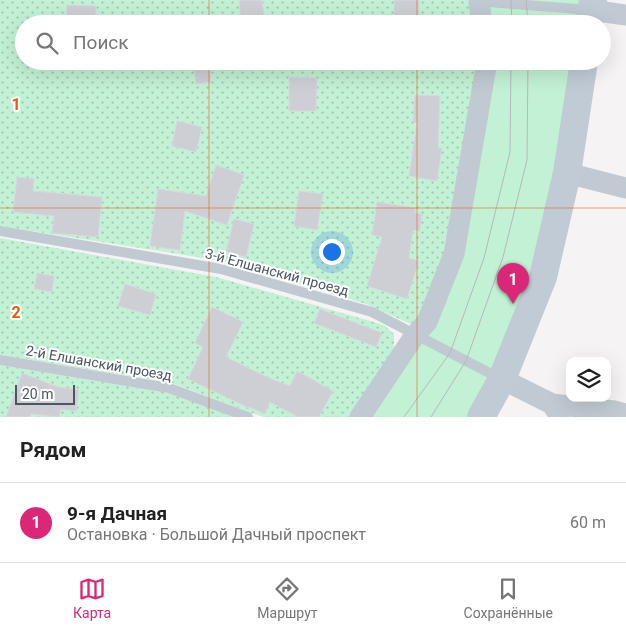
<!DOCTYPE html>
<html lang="ru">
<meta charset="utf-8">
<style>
:root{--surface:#fff;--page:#f6f6f6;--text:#222;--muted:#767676;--line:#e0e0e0;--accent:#db2777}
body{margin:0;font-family:Roboto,sans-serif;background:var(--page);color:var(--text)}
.controls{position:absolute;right:15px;bottom:15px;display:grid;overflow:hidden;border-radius:10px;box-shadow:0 5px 20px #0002}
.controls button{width:45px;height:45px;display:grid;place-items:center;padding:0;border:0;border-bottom:1px solid var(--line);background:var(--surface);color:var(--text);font:25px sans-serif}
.scale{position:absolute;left:15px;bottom:12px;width:60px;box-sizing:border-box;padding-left:5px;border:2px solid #4a5661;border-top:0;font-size:14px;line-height:18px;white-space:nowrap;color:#4a5661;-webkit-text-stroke:4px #fff;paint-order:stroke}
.you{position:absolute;left:331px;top:251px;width:18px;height:18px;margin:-12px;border:4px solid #fff;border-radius:50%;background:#1a73e8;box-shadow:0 0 0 8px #1a73e833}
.badge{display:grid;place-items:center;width:32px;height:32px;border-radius:50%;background:var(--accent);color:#fff;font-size:16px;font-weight:700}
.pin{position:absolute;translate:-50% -41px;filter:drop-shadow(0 1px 2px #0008)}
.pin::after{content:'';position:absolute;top:26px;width:18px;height:15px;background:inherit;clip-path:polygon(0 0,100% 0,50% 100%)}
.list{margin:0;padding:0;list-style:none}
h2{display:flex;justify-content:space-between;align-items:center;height:65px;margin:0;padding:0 20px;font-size:21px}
h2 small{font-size:16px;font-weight:400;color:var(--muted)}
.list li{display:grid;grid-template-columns:32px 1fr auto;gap:15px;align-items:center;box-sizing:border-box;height:80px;padding:0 20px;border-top:1px solid var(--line)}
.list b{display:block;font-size:19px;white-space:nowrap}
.list p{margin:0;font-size:16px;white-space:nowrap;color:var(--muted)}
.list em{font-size:16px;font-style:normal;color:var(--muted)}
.icon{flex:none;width:28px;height:28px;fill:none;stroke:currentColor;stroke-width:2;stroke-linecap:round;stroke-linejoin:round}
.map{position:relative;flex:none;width:626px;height:417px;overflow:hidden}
.search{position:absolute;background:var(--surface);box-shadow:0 5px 20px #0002;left:15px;right:15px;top:15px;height:55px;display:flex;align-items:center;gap:12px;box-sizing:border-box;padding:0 18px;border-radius:28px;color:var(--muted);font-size:19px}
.sheet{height:145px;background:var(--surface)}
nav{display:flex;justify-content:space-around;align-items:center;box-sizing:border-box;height:70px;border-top:1px solid var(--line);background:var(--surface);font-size:14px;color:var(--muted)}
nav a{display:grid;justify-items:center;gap:2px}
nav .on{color:var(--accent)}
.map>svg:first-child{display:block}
.grass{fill:#c3f1d5}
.park{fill:url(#park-dots)}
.building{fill:#cdcfd5;stroke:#d7d9de}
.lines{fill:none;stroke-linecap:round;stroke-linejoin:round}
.service{stroke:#c1cad2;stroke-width:10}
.minor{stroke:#c1cad2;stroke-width:21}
.secondary{stroke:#c1cbd6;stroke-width:28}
.tram{stroke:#b5b8bd;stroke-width:1}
.grid{fill:none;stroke:#e8590c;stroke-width:1;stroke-opacity:0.55}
.labels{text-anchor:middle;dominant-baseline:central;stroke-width:4;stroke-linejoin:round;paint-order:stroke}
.street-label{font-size:14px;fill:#4a5661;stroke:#fff}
.grid-label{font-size:16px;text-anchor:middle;font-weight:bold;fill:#e8590c;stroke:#fff;stroke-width:4;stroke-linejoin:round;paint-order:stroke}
</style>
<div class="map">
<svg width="626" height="417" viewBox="0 0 626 417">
<defs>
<pattern id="park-dots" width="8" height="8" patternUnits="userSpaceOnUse" patternTransform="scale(1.25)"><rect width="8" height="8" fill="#c3f1d5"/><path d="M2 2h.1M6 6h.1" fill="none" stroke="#a0c6b0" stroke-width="1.8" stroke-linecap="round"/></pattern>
</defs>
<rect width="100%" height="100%" fill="#f5f3f3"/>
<path class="grass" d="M 488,0 L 584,0 L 580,24 L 491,24 Z
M 491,61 L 574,61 L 536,270 L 500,356 L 467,417 L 368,417 L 432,325 Z"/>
<path class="park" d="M 0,0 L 478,0 L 478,24 L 24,24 L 24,61 L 481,61 L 449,251 L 415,326 L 366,304 L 223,261 L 0,226 Z
M 0,238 L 216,277 L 384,325 L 394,334 L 394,354 L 354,417 L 263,417 L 169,382 L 0,355 Z
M 0,365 L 169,393 L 234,417 L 0,417 Z"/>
<path class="building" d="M 239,0 L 262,0 L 265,24 L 241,24 Z
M 394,0 L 419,0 L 419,18 L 394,18 Z
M 67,5 L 96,6 L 96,24 L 66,24 Z
M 193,61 L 209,61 L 211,82 L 196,84 Z
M 289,77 L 317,78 L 316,111 L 289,111 Z
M 415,95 L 440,96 L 438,148 L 442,148 L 437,181 L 409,176 L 417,123 L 413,122 Z
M 177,121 L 202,127 L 196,152 L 172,146 Z
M 216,165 L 244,175 L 227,225 L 185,211 L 180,250 L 150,246 L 158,189 L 206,196 Z
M 17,177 L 34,179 L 33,191 L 102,197 L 98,237 L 52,233 L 54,216 L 13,212 Z
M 299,191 L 323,194 L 317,230 L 294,226 Z
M 377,202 L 416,208 L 415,213 L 422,214 L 420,231 L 413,230 L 409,258 L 419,261 L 407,299 L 367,286 L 382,237 L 372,235 Z
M 234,219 L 254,224 L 246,257 L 226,252 Z
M 37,273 L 54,276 L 52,292 L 34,289 Z
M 125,284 L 156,294 L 150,315 L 118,306 Z
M 212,307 L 243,322 L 226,357 L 269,378 L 290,386 L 297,371 L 333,391 L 319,417 L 298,417 L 270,402 L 265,414 L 249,407 L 249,408 L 188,379 L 203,347 L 195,343 Z
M 320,309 L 382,333 L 376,347 L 314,323 Z
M 22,373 L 58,387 L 79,390 L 76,411 L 61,409 L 59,417 L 31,414 L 30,417 L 6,417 Z"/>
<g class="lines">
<path class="service" d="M 477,1 L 590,10
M 0,231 L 221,269 L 372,312 L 501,379
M 0,360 L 169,388 L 248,417"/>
<path class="minor" d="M 479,2 L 482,24
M 591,10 L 626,15
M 567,173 L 626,188
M 502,379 L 552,404 L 559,415
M 552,404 L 614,411 L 626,414
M 360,417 L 415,335 L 427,322 L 454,254 L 487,61"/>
<path class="secondary" d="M 589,24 L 593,0
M 481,417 L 502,379 L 543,277 L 567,173 L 584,61"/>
<path class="tram" d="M 511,0 L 512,24
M 526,0 L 528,24
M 404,417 L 450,353 L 484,258 L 510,152 L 511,61
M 431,417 L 466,361 L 503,257 L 527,160 L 528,61"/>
</g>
<path class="grid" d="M 209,0 L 209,24M 417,0 L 417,24M 209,61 L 209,417M 417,61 L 417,417M 0,208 L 626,208"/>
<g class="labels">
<g class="street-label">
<text transform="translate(277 272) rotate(15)">3-й Елшанский проезд</text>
<text transform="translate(99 363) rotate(10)">2-й Елшанский проезд</text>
</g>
</g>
<g class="grid-label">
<text x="16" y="110">1</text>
<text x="16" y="318">2</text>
</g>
</svg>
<div class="controls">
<button><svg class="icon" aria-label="layers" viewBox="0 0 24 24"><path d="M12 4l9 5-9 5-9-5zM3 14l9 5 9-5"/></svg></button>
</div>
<div class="scale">20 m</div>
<div class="you"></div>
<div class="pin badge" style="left:513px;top:304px">1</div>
<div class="search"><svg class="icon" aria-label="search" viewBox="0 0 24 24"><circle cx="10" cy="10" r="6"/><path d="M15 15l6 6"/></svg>Поиск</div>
</div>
<section class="sheet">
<h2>Рядом<small></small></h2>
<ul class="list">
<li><span class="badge">1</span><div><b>9-я Дачная</b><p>Остановка · Большой Дачный проспект</p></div><em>60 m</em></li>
</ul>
</section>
<nav>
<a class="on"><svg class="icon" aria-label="map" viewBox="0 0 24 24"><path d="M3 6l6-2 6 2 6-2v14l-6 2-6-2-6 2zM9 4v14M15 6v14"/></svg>Карта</a>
<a><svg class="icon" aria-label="directions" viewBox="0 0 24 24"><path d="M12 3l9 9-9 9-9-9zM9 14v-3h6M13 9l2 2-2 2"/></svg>Маршрут</a>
<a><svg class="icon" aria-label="saved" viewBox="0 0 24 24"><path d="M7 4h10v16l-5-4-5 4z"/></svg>Сохранённые</a>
</nav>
